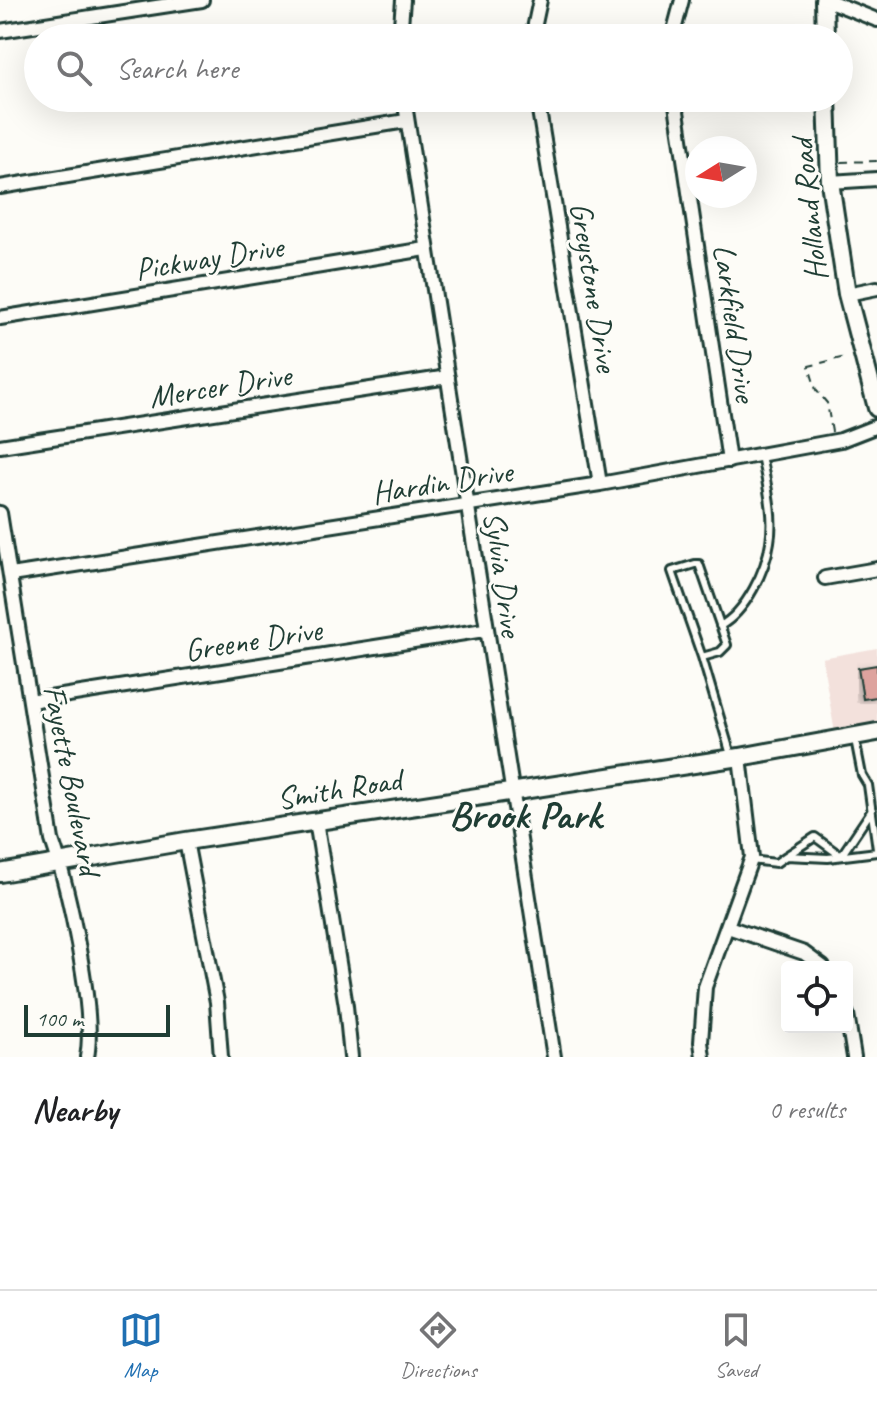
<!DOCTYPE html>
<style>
:root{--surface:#fff;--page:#f2f2f2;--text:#202124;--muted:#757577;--line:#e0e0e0;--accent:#1f6fb2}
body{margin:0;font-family:Caveat,sans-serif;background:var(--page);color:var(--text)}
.controls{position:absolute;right:24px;bottom:24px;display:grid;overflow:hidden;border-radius:8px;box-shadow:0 8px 32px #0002}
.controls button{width:72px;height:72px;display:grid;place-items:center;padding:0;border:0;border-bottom:2px solid var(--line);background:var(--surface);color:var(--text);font:40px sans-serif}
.compass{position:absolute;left:685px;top:136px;width:72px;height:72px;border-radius:50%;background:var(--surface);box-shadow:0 8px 32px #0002;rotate:259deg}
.scale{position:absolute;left:24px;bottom:20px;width:146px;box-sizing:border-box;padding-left:8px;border:4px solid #1f3d34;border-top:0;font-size:22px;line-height:28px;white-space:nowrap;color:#1f3d34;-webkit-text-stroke:6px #fdfcf7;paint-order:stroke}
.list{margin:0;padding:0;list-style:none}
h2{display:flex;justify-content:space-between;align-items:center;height:104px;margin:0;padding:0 32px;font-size:34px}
h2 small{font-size:26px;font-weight:400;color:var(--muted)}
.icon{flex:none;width:44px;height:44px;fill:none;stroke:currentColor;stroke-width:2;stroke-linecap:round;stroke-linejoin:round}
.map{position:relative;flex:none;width:877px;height:1057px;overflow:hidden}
.search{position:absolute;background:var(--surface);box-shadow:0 8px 32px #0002;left:24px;right:24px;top:24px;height:88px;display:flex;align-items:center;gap:20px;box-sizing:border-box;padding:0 28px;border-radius:44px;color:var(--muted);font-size:30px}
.sheet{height:232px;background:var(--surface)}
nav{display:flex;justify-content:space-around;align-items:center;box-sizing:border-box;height:112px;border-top:2px solid var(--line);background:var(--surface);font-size:22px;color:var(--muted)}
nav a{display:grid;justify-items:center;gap:4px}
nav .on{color:var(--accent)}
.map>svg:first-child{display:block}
.built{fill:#f3e1dc}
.building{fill:#dda39e;stroke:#1f3d34;stroke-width:2;filter:url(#shadow)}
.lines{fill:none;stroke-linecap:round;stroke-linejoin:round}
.lane-casing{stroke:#1f3d34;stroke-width:12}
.street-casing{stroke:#1f3d34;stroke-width:18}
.secondary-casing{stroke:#1f3d34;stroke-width:22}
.path{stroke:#1f3d34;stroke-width:2;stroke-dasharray:8 6;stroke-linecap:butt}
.lane{stroke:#fdfcf7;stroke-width:6}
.street{stroke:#fdfcf7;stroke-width:12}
.secondary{stroke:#fdfcf7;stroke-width:16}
.labels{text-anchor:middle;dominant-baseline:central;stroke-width:6;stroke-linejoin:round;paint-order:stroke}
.street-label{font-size:32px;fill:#1f3d34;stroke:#fdfcf7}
.district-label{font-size:40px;font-weight:bold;fill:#1f3d34;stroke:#fdfcf7}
</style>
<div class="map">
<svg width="877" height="1057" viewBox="0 0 877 1057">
<defs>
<filter id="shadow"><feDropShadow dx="-3.5" dy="3.5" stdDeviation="4" flood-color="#0004"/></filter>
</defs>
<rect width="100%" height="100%" fill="#fdfcf7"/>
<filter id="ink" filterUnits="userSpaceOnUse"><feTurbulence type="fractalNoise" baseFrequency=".0125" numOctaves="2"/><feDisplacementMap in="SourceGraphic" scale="16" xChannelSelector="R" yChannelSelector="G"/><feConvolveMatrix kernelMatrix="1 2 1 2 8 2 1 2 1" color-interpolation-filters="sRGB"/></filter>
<g filter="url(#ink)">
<path class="built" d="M 877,648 L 877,727 L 835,733 L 822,658 Z"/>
<path class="building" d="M 877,665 L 877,697 L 863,699 L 858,668 Z"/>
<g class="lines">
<g class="lane-casing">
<path id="lane" d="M 720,626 C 746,612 766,570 770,542 C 775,514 766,482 761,455
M 702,657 L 672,571 L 695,564 L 699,564 L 727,645 L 720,652 L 702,657 L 731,755
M 855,739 L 862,775 L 868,785 L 877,849
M 786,856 L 815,837 L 841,856 L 872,810
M 751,860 L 776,863 L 786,856 L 828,858 L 877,852"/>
</g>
<g class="street-casing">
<path id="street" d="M 827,0 L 877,20
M 0,31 L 202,0
M 400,38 L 403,0
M 532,38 L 540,0
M 672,38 L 682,0
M 404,98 L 554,1057
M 537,98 L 600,484
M 675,98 L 729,461
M 830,182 L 877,179
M 0,187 L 406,121
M 847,294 L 877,288
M 0,318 L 426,249
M 0,446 L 448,377
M 0,513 L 52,840 C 68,886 96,1012 87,1057
M 11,575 L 600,484 L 841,440 L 877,426
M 825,578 L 877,569
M 30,701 L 484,630
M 316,821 L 346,1006 L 351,1057
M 186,841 L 217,1002 L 221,1057
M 728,927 L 804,953 L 823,967
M 847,1014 L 854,1057
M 703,1057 L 701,1042 L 705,987 L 752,857 L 740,757"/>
</g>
<g class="secondary-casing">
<path id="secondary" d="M 824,0 L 825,38
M 827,98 L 830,182 L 847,294 L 877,408
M 0,873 L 186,841 L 740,757 L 877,732"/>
</g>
<path class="path" d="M 841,162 L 877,161
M 832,432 L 827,403 L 816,390 L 809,366 L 845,357"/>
<use href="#lane" class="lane"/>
<use href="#street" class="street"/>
<use href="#secondary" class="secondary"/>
</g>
</g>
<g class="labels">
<g class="street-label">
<text transform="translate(809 210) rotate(-96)">Holland Road</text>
<text transform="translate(209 258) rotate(-9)">Pickway Drive</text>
<text transform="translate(594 287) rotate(81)">Greystone Drive</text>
<text transform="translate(735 323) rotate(82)">Larkfield Drive</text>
<text transform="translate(220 386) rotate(-9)">Mercer Drive</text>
<text transform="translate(442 482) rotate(-9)">Hardin Drive</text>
<text transform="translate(503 574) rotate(82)">Sylvia Drive</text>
<text transform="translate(253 640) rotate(-9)">Greene Drive</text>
<text transform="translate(72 780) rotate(79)">Fayette Boulevard</text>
<text transform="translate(339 789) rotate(-9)">Smith Road</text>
</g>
<g class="district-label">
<text x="525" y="815">Brook Park</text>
</g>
</g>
</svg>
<div class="controls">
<button><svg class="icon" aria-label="locate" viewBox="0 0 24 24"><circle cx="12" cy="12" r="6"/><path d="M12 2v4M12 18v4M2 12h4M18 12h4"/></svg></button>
</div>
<svg class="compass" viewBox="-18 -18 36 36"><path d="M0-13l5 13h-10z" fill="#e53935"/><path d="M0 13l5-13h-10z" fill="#757577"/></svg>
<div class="scale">100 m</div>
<div class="search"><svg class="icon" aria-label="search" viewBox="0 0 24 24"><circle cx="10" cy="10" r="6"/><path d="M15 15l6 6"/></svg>Search here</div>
</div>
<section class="sheet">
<h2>Nearby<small>0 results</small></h2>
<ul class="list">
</ul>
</section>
<nav>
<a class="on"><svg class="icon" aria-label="map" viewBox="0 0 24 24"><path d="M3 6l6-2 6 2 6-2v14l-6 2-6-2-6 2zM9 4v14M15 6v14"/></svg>Map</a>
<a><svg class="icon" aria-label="directions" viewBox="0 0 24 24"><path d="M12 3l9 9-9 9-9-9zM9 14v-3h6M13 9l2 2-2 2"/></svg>Directions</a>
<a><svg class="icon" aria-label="saved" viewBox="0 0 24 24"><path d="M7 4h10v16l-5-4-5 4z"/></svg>Saved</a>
</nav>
